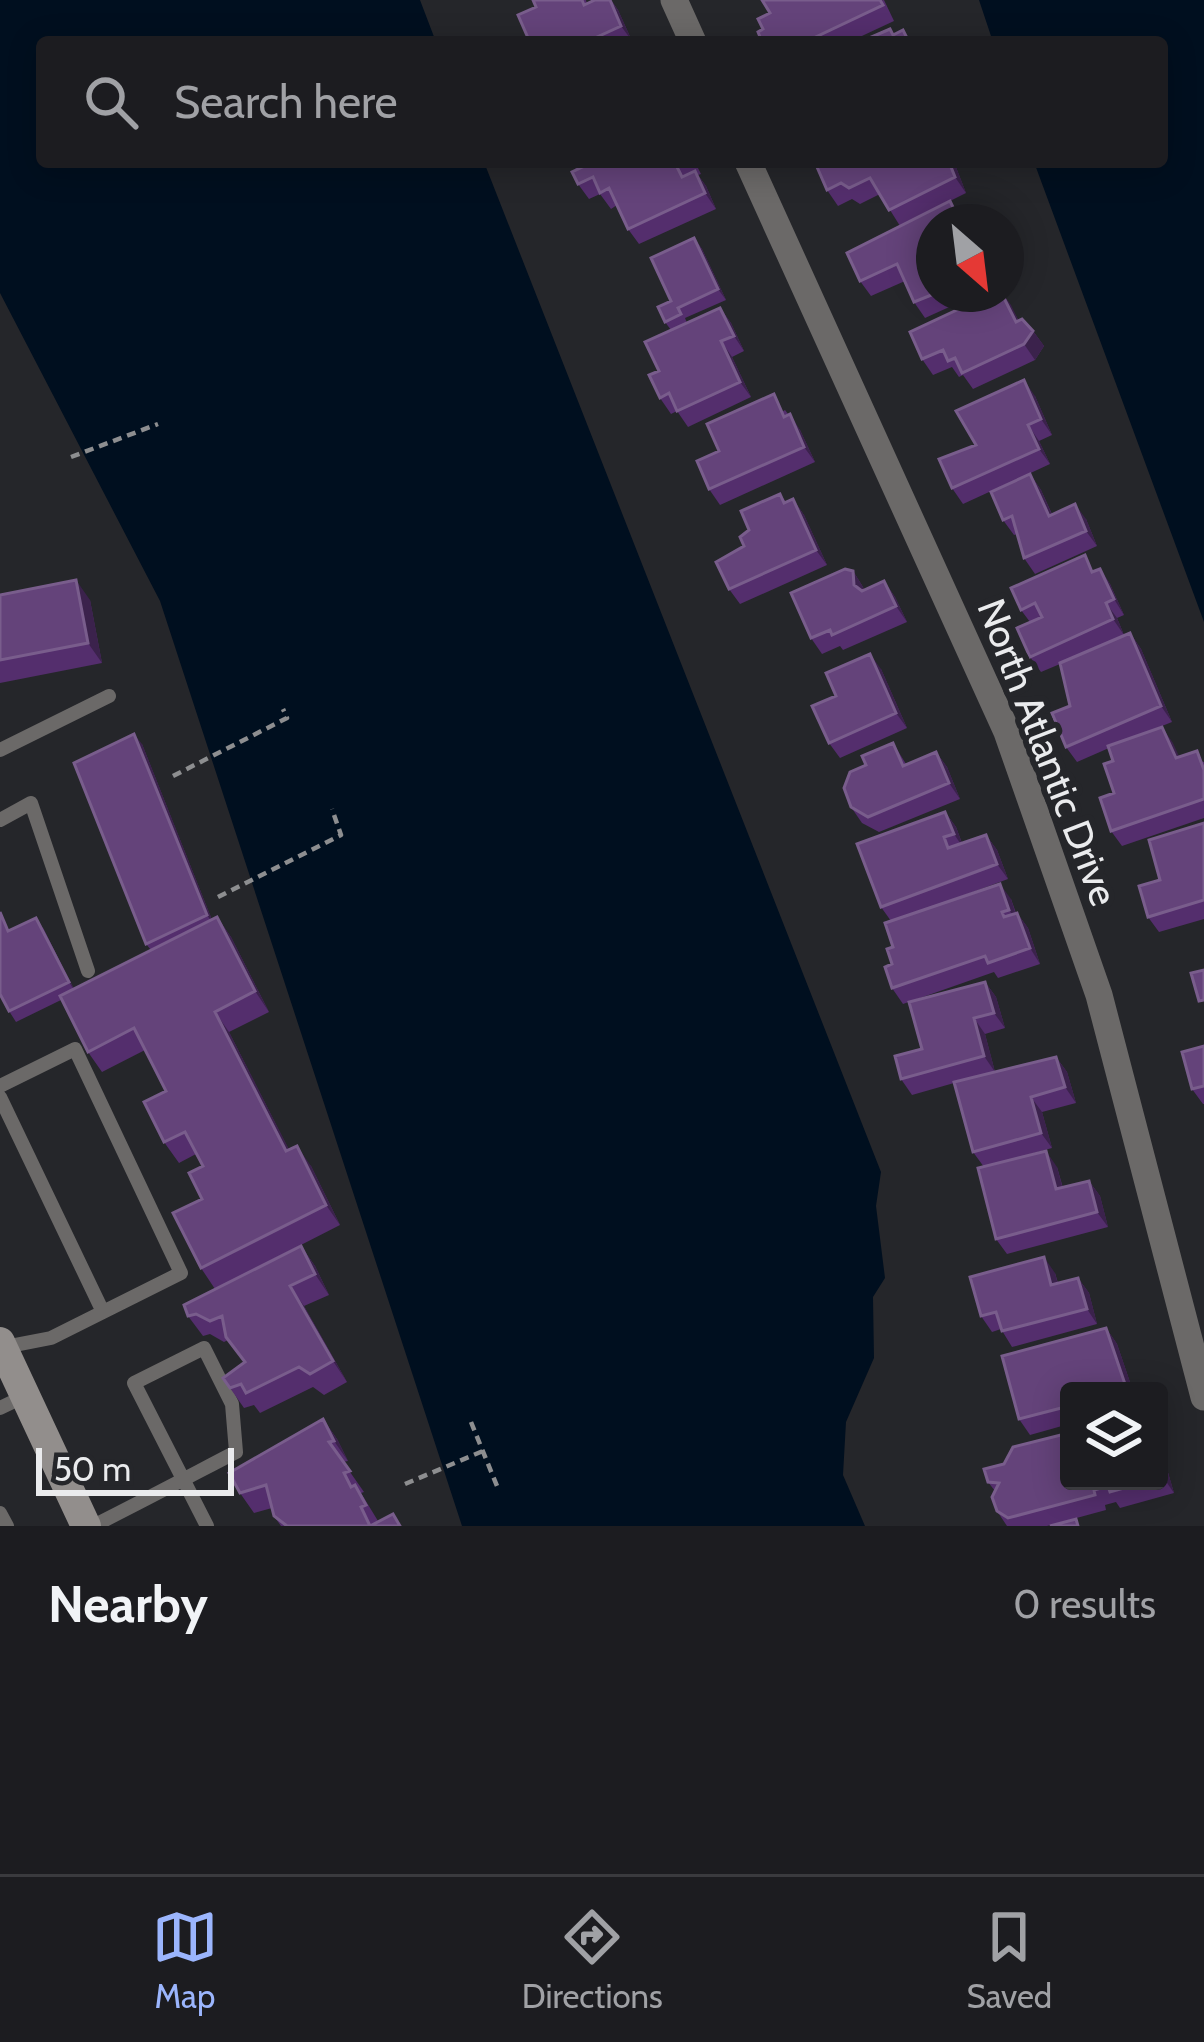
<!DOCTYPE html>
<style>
:root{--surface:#1c1c20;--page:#29292d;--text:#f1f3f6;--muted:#a0a1a5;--line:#3a3a3e;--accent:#9bb5fd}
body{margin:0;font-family:Cabin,sans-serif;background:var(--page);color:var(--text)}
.controls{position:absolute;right:36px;bottom:36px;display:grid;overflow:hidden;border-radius:12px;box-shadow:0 6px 30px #0003}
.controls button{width:108px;height:108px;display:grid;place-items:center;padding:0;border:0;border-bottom:3px solid var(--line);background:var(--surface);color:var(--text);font:60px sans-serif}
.compass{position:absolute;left:916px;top:204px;width:108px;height:108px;border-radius:50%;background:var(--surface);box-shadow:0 6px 30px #0003;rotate:152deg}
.scale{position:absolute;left:36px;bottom:30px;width:198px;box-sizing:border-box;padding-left:12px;border:6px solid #eaebed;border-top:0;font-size:33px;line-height:42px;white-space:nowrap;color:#eaebed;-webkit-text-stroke:9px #25262a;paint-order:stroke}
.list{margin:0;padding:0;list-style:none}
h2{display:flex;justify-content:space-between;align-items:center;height:156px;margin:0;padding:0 48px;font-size:51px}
h2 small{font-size:39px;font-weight:400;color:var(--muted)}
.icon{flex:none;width:66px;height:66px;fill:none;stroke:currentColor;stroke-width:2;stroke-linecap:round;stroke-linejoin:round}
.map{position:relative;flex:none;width:1204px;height:1526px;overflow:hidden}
.search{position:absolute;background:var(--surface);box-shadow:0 6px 30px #0003;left:36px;right:36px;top:36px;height:132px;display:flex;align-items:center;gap:30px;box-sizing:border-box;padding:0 42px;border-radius:12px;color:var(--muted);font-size:45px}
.sheet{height:348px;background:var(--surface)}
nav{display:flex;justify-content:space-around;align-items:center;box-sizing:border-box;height:168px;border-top:3px solid var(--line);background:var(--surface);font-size:33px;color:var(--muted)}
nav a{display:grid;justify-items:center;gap:6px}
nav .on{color:var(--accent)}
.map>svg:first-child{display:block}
.water{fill:#000f1f}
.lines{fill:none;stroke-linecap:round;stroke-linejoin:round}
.path{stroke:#8d8e90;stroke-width:4.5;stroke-dasharray:9 6;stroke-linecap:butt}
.service{stroke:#6b6968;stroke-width:14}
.minor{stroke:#6b6968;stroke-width:27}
.secondary{stroke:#928e8c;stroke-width:30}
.wall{fill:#542e6d}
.shaded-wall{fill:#3b224c}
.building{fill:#64437a;stroke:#795d8c;stroke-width:3}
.labels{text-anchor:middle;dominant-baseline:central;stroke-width:12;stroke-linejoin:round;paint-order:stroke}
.street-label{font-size:39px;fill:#eaebed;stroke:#25262a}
</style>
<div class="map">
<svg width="1204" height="1526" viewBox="0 0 1204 1526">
<rect width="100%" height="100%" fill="#25262a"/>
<path class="water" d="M 0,0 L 420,0 L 436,42 L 42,42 L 42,162 L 484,162 L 881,1172 L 876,1206 L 885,1278 L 873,1297 L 874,1358 L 846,1422 L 843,1475 L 865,1526 L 462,1526 L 160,601 L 0,293 Z
M 979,0 L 1204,0 L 1204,622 L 1034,162 L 1162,162 L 1162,42 L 993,42 Z"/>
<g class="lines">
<path class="path" d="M 71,457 L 158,424
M 173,776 L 287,718 L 283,709
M 218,897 L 341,835 L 332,809
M 471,1422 L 497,1486
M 405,1484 L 483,1451"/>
<path class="service" d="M 0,750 L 109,696
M 0,820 L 31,803 L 88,971
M 0,1086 L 75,1049 L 181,1273 L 51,1338 L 0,1348
M 0,1097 L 103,1312
M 0,1408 L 25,1396
M 0,1513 L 7,1526
M 93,1526 C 141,1502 188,1477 236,1452 L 232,1404 L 204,1348 L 134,1383 L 207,1526"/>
<path class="minor" d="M 674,0 L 693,42
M 748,162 L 1007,732 L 1099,995 L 1204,1397"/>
<path class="secondary" d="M 0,1342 L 86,1526"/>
</g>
<path class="wall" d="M 533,0 L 586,0 L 587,4 L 595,0 L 611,0 L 618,10 L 632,41 L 518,42 L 528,38 L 536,7 Z
M 884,0 L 894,21 L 849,42 L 762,42 L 763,29 L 770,13 Z
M 571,162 L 591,162 L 576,169 Z
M 593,162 L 695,162 L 701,174 L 698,175 L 706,186 L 716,209 L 639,244 L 628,229 L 617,205 L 611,209 L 600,194 L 589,199 L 578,184 Z
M 827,162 L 954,162 L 966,193 L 950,201 L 963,222 L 934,222 L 934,294 L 978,294 L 925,318 L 914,302 L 905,281 L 871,296 L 860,281 L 900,226 L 880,194 L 860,204 L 852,199 L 838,206 L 827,190 Z
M 694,238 L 702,249 L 726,300 L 685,318 L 687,323 L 720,308 L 731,323 L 744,351 L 732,357 L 751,397 L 688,427 L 677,411 L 671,414 L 660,398 L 671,330 L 665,322 L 671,301 Z
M 1003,294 L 1019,321 L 1033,331 L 1044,346 L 1035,360 L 973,389 L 963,375 L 959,377 L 952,367 L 933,375 L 922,359 Z
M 1035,396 L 1052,435 L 1039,441 L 1050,464 L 963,504 L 952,488 L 976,445 Z
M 785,410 L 800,430 L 815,462 L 720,505 L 709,489 L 719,451 Z
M 1030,474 L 1041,490 L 1052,514 L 1086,519 L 1097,546 L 1035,574 L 1024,558 L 1017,534 L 1014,535 L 1003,520 Z
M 780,494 L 786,502 L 793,499 L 804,515 L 827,565 L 740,604 L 729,589 L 749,530 Z
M 1100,569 L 1110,584 L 1124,615 L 1117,618 L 1124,635 L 1130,633 L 1141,649 L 1172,722 L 1142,734 L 1162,727 L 1179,757 L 1204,762 L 1204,818 L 1122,846 L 1111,831 L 1114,793 L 1113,761 L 1109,748 L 1077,762 L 1066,747 L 1070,706 L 1060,664 L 1041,672 L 1030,657 L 1030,622 L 1021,610 Z
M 853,571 L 863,587 L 864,590 L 884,581 L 895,597 L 907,622 L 843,650 L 840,646 L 822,654 L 811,638 Z
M 0,595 L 90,600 L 102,663 L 0,683 Z
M 881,669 L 907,728 L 840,758 L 829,743 L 836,696 Z
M 893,743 L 906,764 L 936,752 L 947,767 L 960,799 L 879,832 L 862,823 L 851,807 L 866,765 Z
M 142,744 L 212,920 L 217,917 L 231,937 L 269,1012 L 229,1032 L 289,1150 L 311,1166 L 340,1225 L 215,1289 L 201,1268 L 203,1166 L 196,1154 L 179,1163 L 164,1142 L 166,1091 L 145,1050 L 102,1072 L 88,1052 L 61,1000 L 16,1022 L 9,1011 L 11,930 L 43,928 L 74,989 L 151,950 L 146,944 Z
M 945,812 L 956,827 L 962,843 L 986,835 L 997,850 L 1008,879 L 943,903 L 1011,899 L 1016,913 L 1017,913 L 1028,928 L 1040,964 L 998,978 L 994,972 L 903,1004 L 892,988 L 893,947 L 891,921 L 881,907 Z
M 1204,823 L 1204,919 L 1159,932 L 1148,917 Z
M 985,982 L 996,997 L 1005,1028 L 985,1034 L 995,1072 L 1056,1057 L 1067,1072 L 1076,1103 L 1042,1112 L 1052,1148 L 995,1164 L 1057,1167 L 1063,1188 L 1089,1181 L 1100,1196 L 1108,1227 L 1007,1254 L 996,1239 L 984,1167 L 973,1152 L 954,1083 L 912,1095 L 901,1079 L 922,1049 Z
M 1204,1046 L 1204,1104 L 1203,1104 L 1192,1089 Z
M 301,1246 L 315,1266 L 329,1295 L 304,1306 L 347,1382 L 324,1395 L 313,1387 L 260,1413 L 254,1405 L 244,1408 L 223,1378 L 244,1362 L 228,1340 L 224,1342 L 210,1334 L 203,1336 L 188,1316 Z
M 1055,1273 L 1058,1283 L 1078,1278 L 1089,1293 L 1097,1324 L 1012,1347 L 1001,1329 L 992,1332 L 981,1316 Z
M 1106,1328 L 1117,1344 L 1133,1391 L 1069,1391 L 1069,1424 L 1030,1435 L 1019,1419 Z
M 323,1419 L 337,1439 L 348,1461 L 343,1462 L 364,1492 L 361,1493 L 378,1521 L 401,1526 L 281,1526 L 274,1516 L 272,1508 L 254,1513 L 240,1493 Z
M 1159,1452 L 1164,1459 L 1174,1493 L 1120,1508 L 1116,1502 L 1105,1505 L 1106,1510 L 1047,1526 L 1007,1526 L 997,1511 L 995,1491 L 988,1482 L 1159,1481 Z"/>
<path class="shaded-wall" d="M 610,0 L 618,10 L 632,41 L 621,26 Z
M 949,162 L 954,162 L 966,193 L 955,177 Z
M 695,171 L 706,186 L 716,209 L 705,193 Z
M 694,238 L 702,249 L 726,300 L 718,289 Z
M 1003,294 L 1011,305 L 1027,338 L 1016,322 Z
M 720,308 L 731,323 L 744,351 L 734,336 Z
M 1033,331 L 1044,346 L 1035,360 L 1024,344 Z
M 721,341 L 732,357 L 751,397 L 740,382 Z
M 1024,380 L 1035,396 L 1052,435 L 1041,419 Z
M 790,414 L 800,430 L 815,462 L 804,447 Z
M 1028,425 L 1039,441 L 1050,464 L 1039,449 Z
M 1030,474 L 1041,490 L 1059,531 L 1049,516 Z
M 793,499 L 804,515 L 827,565 L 816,550 Z
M 1075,504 L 1086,519 L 1097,546 L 1086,531 Z
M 1100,569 L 1110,584 L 1124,615 L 1114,599 Z
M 853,571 L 863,587 L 865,600 L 854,585 Z
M 76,580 L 90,600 L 102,663 L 88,643 Z
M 884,581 L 895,597 L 907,622 L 896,606 Z
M 1106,603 L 1117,618 L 1124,635 L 1113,619 Z
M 1130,633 L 1141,649 L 1172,722 L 1161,706 Z
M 870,654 L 881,669 L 907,728 L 896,713 Z
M 1162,727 L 1173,743 L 1187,774 L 1176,758 Z
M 134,734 L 142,744 L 214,925 L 207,915 Z
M 936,752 L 947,767 L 960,799 L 949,783 Z
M 945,812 L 956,827 L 964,849 L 954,834 Z
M 986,835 L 997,850 L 1008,879 L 997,864 Z
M 1000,884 L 1011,899 L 1019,925 L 1009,910 Z
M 1017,913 L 1028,928 L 1040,964 L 1030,948 Z
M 217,917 L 231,937 L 269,1012 L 255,991 Z
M 36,918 L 43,928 L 76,993 L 69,982 Z
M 985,982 L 996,997 L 1005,1028 L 994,1013 Z
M 215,1012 L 229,1032 L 300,1171 L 286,1151 Z
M 974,1018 L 985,1034 L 995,1072 L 984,1056 Z
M 1056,1057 L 1067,1072 L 1076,1103 L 1065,1087 Z
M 1031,1097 L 1042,1112 L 1052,1148 L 1041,1133 Z
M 297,1146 L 311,1166 L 340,1225 L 326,1205 Z
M 1046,1151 L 1057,1167 L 1067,1205 L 1056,1189 Z
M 1089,1181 L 1100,1196 L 1108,1227 L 1097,1212 Z
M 301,1246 L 315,1266 L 329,1295 L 315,1274 Z
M 1044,1257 L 1055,1273 L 1062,1300 L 1051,1285 Z
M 1078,1278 L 1089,1293 L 1097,1324 L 1087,1309 Z
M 290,1286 L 304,1306 L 347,1382 L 333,1361 Z
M 1106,1328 L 1117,1344 L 1133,1391 L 1127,1390 Z
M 323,1419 L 337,1439 L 348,1461 L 334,1441 Z
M 1159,1452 L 1164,1459 L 1174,1493 L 1163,1477 L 1159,1463 Z"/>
<path class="building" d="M 533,0 L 582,0 L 584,5 L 595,0 L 610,0 L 621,26 L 586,42 L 518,42 L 528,38 L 518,15 L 536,7 Z
M 762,0 L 880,0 L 883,5 L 805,42 L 762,42 L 758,32 L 763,29 L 758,19 L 770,13 Z
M 890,29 L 893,35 L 903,30 L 909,42 L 860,42 Z
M 593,162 L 682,162 L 676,165 L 682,177 L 695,171 L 705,193 L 628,229 L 609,188 L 600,193 L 593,177 L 578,184 L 572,172 Z
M 827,162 L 949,162 L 955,177 L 889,210 L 870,178 L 849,188 L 841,183 L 827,190 L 817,167 Z
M 950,201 L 960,222 L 934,222 L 934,294 L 914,302 L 897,264 L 860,281 L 847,253 Z
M 694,238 L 718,289 L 678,308 L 681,314 L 665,322 L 658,307 L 671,301 L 651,258 Z
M 991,294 L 1002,294 L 1016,322 L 1022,319 L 1033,331 L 1024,344 L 962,373 L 955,358 L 948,361 L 943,350 L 922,359 L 910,332 Z
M 720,308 L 734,336 L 721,341 L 740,382 L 677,411 L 669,393 L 660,398 L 649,375 L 659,371 L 645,342 Z
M 1024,380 L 1041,419 L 1028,425 L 1039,449 L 952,488 L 939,459 L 976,445 L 956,411 Z
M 774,394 L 784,417 L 790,414 L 804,447 L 709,489 L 697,461 L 719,451 L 707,424 Z
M 1030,474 L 1049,516 L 1075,504 L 1086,531 L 1024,558 L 1012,516 L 1003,520 L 991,492 Z
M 780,494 L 784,503 L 793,499 L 816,550 L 729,589 L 716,562 L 744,546 L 740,537 L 749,530 L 741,511 Z
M 1085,555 L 1092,572 L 1100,569 L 1114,599 L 1106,603 L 1113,619 L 1030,657 L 1017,628 L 1042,617 L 1035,603 L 1021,610 L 1011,588 Z
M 845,569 L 853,571 L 854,585 L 862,591 L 884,581 L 896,606 L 832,635 L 830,630 L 811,638 L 791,593 Z
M 76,580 L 88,643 L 0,660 L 0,595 Z
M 1130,633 L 1161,706 L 1066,747 L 1052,713 L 1070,706 L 1060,663 Z
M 870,654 L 896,713 L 829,743 L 812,706 L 836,696 L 826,673 Z
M 1162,727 L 1176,758 L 1197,751 L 1204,770 L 1204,799 L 1111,831 L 1100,798 L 1114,793 L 1104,764 L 1113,761 L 1108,746 Z
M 134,734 L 207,915 L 146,944 L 74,763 Z
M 893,743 L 903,766 L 936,752 L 949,783 L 868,817 L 851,807 L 844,788 L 850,772 L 866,765 L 862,756 Z
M 945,812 L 954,834 L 944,837 L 948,848 L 986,835 L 997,864 L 881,907 L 857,844 Z
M 1204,823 L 1204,900 L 1148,917 L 1139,886 L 1160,880 L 1149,840 Z
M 1000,884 L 1009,910 L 1002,912 L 1004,917 L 1017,913 L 1030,948 L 988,963 L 985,956 L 892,988 L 885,967 L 892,964 L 887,949 L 893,947 L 885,923 Z
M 0,912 L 8,931 L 36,918 L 69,982 L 9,1011 L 0,994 Z
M 217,917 L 255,991 L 215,1012 L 286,1151 L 297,1146 L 326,1205 L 201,1268 L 173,1213 L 202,1199 L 189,1173 L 203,1166 L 185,1132 L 164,1142 L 144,1102 L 166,1091 L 134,1028 L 88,1052 L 60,996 Z
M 1204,970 L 1204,1000 L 1199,1001 L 1191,973 Z
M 985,982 L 994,1013 L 974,1018 L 984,1056 L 901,1079 L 895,1056 L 922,1049 L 909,1002 Z
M 1204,1046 L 1204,1086 L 1192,1089 L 1182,1052 Z
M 1056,1057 L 1065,1087 L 1031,1097 L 1041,1133 L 973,1152 L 954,1082 Z
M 1046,1151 L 1056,1189 L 1089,1181 L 1097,1212 L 996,1239 L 978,1168 Z
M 301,1246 L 315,1274 L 290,1286 L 333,1361 L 310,1374 L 299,1367 L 246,1393 L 241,1384 L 230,1388 L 223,1378 L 245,1362 L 226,1337 L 222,1316 L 210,1321 L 196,1314 L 188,1316 L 184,1305 Z
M 1044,1257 L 1051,1285 L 1078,1278 L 1087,1309 L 1002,1331 L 996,1312 L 981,1316 L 970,1277 Z
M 1106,1328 L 1127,1390 L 1069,1391 L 1069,1406 L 1019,1419 L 1002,1356 Z
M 323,1419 L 334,1441 L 329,1442 L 350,1471 L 344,1473 L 351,1487 L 355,1485 L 366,1505 L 361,1507 L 370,1526 L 393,1514 L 400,1526 L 287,1526 L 274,1516 L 266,1485 L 240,1493 L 229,1473 Z
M 1069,1433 L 1069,1481 L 1149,1481 L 1110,1492 L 1108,1486 L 1094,1490 L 1095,1495 L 1008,1518 L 997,1511 L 992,1497 L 999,1483 L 988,1482 L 984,1469 L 1004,1464 L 1013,1447 Z
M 1076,1519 L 1078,1526 L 1050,1526 Z"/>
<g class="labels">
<g class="street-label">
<text transform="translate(1048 752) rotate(69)">North Atlantic Drive</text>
</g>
</g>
</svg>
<div class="controls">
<button><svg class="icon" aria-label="layers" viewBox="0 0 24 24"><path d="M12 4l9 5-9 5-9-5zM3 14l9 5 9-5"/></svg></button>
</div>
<svg class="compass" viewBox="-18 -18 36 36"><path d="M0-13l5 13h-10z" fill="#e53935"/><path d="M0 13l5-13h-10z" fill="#a0a1a5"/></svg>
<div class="scale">50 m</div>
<div class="search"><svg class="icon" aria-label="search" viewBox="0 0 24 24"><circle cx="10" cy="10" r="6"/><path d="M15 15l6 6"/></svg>Search here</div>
</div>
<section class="sheet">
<h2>Nearby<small>0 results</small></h2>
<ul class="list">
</ul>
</section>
<nav>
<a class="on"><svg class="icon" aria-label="map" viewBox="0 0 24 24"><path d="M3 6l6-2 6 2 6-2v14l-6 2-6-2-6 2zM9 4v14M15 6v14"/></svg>Map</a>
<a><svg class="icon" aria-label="directions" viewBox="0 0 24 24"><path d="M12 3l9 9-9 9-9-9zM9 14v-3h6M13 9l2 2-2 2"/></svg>Directions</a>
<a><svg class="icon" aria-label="saved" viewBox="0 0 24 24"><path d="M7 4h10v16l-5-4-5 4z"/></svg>Saved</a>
</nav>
